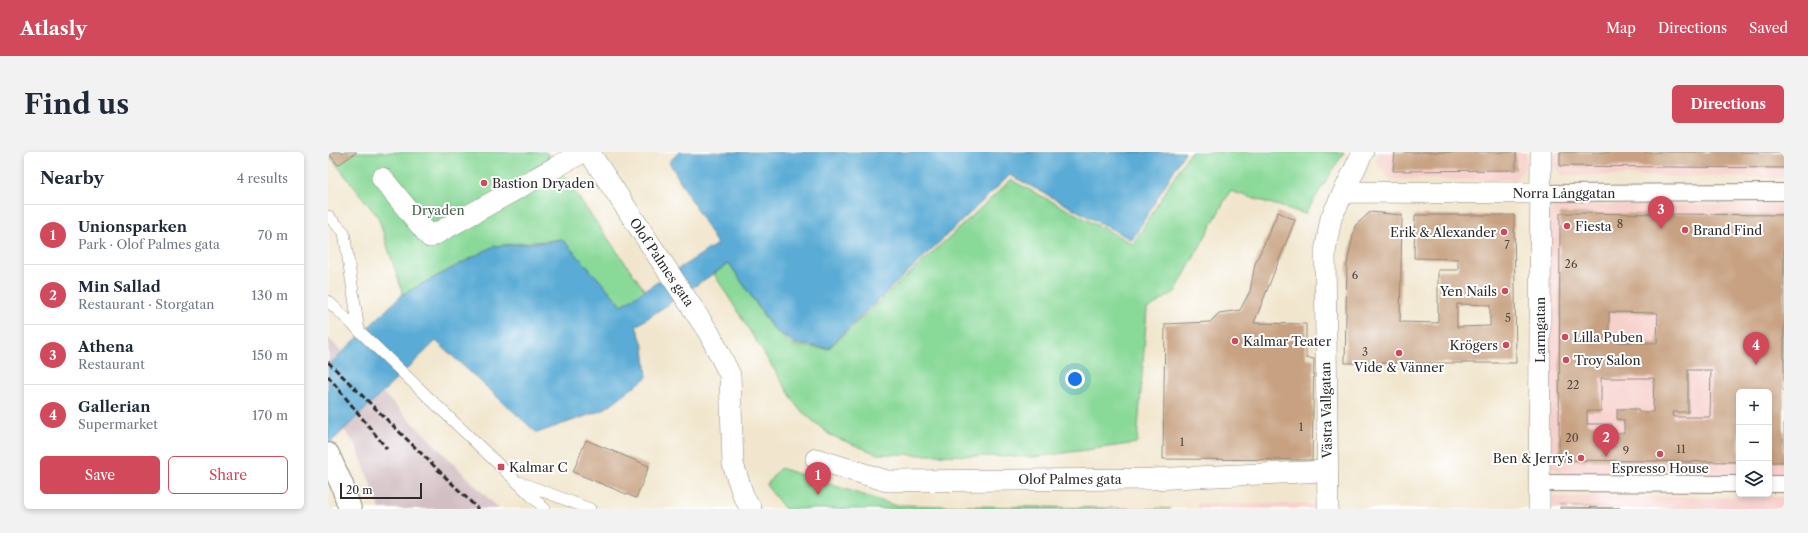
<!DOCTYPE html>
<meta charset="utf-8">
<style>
:root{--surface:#fff;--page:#f2f2f3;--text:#1f2937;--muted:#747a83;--line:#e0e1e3;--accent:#d1495b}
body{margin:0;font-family:"Libre Caslon Text",serif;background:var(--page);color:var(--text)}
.controls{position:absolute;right:12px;bottom:12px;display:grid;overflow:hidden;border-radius:6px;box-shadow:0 2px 6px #0003}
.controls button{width:36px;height:36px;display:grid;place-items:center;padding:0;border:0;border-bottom:1px solid var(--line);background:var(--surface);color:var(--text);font:20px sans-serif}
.scale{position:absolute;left:12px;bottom:10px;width:82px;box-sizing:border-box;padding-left:4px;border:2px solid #2b2b2b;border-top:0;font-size:11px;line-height:14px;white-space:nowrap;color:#2b2b2b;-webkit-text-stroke:3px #fff;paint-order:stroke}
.you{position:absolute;left:747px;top:227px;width:14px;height:14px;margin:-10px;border:3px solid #fff;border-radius:50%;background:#1a73e8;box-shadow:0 0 0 6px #1a73e833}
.badge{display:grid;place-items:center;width:26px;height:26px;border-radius:50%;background:var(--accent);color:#fff;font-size:13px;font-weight:700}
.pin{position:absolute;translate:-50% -33px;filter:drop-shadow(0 1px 2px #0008)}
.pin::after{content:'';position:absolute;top:21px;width:14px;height:12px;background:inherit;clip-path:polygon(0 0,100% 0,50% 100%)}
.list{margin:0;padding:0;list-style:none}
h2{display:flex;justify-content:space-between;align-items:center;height:52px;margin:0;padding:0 16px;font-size:17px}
h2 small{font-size:13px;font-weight:400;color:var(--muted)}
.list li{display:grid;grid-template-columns:26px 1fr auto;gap:12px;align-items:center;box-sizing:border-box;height:60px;padding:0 16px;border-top:1px solid var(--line)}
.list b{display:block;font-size:15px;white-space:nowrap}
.list p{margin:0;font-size:13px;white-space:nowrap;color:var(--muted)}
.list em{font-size:13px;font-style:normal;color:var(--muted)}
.actions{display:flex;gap:8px;padding:12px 16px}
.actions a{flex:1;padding:9px 0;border:1px solid var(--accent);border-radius:6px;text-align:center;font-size:14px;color:var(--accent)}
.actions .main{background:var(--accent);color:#fff}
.icon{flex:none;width:22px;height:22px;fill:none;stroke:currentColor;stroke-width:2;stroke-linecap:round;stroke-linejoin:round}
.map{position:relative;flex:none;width:1456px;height:357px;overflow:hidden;border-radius:6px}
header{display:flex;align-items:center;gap:24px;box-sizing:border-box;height:56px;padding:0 20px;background:var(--accent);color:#fff}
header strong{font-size:19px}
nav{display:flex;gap:22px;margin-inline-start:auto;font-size:14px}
.intro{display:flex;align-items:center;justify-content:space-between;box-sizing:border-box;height:96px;padding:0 24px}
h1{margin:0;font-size:28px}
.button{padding:10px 18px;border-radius:6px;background:var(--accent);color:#fff;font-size:14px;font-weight:700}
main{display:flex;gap:24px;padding:0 24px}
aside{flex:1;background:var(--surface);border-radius:6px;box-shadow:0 2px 6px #0003}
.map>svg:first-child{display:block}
.built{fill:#f7d0cc}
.industrial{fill:#d2bec3}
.green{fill:#89d998;stroke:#5a8262}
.water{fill:#5aabd5;stroke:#426b80}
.building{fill:#c7a181;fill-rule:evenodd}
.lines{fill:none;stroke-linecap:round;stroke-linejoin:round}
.service-casing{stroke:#8e887c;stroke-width:12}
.pedestrian-casing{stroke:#8e887c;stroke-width:18}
.minor-casing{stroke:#8e887c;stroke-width:22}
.secondary-casing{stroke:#8e887c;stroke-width:24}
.service{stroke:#fff;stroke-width:11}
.pedestrian{stroke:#fff;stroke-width:16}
.minor{stroke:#fff;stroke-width:21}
.secondary{stroke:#fff;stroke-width:22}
.rail{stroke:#2b2b2b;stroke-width:3;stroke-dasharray:6 3;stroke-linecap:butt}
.poi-dot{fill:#d1495b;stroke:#fff;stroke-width:1.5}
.labels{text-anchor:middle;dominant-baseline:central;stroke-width:4;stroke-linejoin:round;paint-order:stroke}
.number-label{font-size:11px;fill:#524840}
.poi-label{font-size:13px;fill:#2b2b2b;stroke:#fff;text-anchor:start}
.street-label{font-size:13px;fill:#2b2b2b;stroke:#fff}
.park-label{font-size:13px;fill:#475f4c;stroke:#fff}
</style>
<header>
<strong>Atlasly</strong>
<nav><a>Map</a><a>Directions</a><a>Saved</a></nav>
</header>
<div class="intro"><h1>Find us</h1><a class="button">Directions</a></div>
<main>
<aside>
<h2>Nearby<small>4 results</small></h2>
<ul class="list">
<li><span class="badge">1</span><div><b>Unionsparken</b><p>Park · Olof Palmes gata</p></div><em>70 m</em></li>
<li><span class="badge">2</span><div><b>Min Sallad</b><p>Restaurant · Storgatan</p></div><em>130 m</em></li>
<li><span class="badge">3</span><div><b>Athena</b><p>Restaurant</p></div><em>150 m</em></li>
<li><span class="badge">4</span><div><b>Gallerian</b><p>Supermarket</p></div><em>170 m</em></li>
</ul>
<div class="actions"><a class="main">Save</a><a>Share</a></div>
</aside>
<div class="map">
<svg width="1456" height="357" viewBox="0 0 1456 357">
<rect width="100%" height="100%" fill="#fff"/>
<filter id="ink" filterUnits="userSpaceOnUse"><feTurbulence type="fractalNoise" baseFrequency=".025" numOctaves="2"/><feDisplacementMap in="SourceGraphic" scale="8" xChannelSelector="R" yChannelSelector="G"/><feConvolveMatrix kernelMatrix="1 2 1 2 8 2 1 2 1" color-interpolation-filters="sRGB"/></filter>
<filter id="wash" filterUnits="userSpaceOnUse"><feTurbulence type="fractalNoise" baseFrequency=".012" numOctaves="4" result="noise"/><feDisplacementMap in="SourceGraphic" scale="16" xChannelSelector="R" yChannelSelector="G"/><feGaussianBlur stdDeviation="0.9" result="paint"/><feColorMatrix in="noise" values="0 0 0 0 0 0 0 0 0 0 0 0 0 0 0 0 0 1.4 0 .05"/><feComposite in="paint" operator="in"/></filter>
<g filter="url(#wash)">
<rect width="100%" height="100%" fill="#f1e6cd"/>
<path class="built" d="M 1051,0 L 1198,0 L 1198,15 L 1186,28 L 1062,27 L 1048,11 Z
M 1219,0 L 1456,0 L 1456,26 L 1234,23 L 1219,7 Z
M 1228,53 L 1456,53 L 1456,323 L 1441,324 L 1441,240 L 1411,240 L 1411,324 L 1239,326 L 1221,313 L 1220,61 Z
M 1224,345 L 1456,345 L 1456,357 L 1224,357 Z
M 869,351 L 993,352 L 993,357 L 869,357 Z"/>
<path class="industrial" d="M 0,186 L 171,357 L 52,357 L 28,293 L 0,258 Z"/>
<path class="green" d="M 0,0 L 218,0 L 318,140 L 294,153 L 234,87 L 166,94 L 75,142 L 50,65 L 0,2 Z
M 862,0 L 1016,0 L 977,62 L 902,39 L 847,140 L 819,157 L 809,291 L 707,305 L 549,302 L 502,283 L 471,257 L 386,122 L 401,111 L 444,176 L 466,194 L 500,197 L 683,28 L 805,92 Z
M 452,316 L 566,353 L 843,357 L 457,357 L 438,333 Z"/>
<path class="water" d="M 351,0 L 857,0 L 804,88 L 682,23 L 500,196 L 467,192 L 445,176 L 401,111 L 308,174 L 316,195 L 319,225 L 275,258 L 209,281 L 108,189 L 0,293 L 0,214 L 75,142 L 166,94 L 219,90 L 234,87 L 294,153 L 389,92 L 341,10 Z"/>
<g id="blocks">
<path class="building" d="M 0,0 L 29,0 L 10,13 Z
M 1067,0 L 1188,0 L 1188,18 L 1065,19 Z
M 1232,0 L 1456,0 L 1456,16 L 1232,14 Z
M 950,60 L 967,68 L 926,171 L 978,172 L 978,206 L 986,207 L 984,308 L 835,307 L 837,172 L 882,170 L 891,161 L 912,158 L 922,139 L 927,112 Z
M 1042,60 L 1074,63 L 1072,170 L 1110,171 L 1110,118 L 1130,118 L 1130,107 L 1086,106 L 1087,63 L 1186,63 L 1188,211 L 1017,211 L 1019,112 L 1027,74 ZM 1129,152 L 1162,153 L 1162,174 L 1129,175 Z
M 1232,61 L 1456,63 L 1456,310 L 1441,310 L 1441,240 L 1411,240 L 1411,310 L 1231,308 ZM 1281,160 L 1330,161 L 1329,191 L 1281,190 ZM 1360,218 L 1383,218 L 1382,265 L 1345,265 L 1344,260 L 1360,260 ZM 1273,226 L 1326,226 L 1325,260 L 1310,260 L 1310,257 L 1289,257 L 1289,267 L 1296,268 L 1296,281 L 1284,281 L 1284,272 L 1259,272 L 1259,259 L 1273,259 Z
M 258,288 L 321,314 L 308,346 L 245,320 Z
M 1232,355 L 1292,356 L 1292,357 L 1232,357 Z"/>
</g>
</g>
<g filter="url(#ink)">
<use href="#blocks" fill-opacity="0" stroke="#8e887c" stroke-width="1"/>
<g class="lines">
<g class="service-casing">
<path id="service" d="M 0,64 L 16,80 L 31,179
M 0,149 L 217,357
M 191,330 L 262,357"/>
</g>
<g class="pedestrian-casing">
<path id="pedestrian" d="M 1213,41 L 1456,40
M 1211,331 L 1411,332
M 1441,332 L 1456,332"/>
</g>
<g class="minor-casing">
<path id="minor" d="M 261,0 L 381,181 L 402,223 L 405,312 L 415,343 L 423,357
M 54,26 L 102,85 L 255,0
M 1017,40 L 1213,41
M 488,307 L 559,329 L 824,327 L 999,319
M 1000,357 L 997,100 L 1003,66 L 1035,0
M 1211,357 L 1213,0"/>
</g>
<g class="secondary-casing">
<path id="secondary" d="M 0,302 L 14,333 L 22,357"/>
</g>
<use href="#service" class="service"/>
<use href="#pedestrian" class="pedestrian"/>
<use href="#minor" class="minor"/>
<use href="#secondary" class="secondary"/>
<path class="rail" d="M 0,210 L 150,357
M 0,224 L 59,297"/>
</g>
</g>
<g class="poi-dot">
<circle cx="156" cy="31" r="4"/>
<circle cx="1239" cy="74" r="4"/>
<circle cx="1357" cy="78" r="4"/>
<circle cx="1176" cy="80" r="4"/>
<circle cx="1177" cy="139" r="4"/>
<circle cx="1237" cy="185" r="4"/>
<circle cx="907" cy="189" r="4"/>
<circle cx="1178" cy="193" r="4"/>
<circle cx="1071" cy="201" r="4"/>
<circle cx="1238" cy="208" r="4"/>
<circle cx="1332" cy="302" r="4"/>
<circle cx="1253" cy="306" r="4"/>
<rect x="169" y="311" width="8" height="8" rx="2"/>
</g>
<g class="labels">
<g class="number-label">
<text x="1292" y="72">8</text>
<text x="1179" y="93">7</text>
<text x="1243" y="112">26</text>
<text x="1027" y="123">6</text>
<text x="1180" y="166">5</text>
<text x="1037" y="200">3</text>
<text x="1245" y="233">22</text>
<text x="973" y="275">1</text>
<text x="1244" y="286">20</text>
<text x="854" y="290">1</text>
<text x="1353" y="297">11</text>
<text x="1298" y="299">9</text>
</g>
<g class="poi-label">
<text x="164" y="31">Bastion Dryaden</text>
<text x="1247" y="74">Fiesta</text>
<text x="1365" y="78">Brand Find</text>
<text x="1168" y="80" text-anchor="end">Erik &amp; Alexander</text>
<text x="1169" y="139" text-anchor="end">Yen Nails</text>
<text x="1245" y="185">Lilla Puben</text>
<text x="915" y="189">Kalmar Teater</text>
<text x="1170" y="193" text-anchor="end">Krögers</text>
<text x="1246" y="208">Troy Salon</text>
<text x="1071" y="215" text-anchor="middle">Vide &amp; Vänner</text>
<text x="1245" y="306" text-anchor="end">Ben &amp; Jerry's</text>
<text x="181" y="315">Kalmar C</text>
<text x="1332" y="316" text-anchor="middle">Espresso House</text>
</g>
<g class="street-label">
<text x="1236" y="41">Norra Långgatan</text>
<text transform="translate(334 110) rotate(56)">Olof Palmes gata</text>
<text transform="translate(1212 178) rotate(-90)">Larmgatan</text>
<text transform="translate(998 258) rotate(-91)">Västra Vallgatan</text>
<text x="742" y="327">Olof Palmes gata</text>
</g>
<g class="park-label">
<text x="110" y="58">Dryaden</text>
</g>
</g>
</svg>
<div class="controls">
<button>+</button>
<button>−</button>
<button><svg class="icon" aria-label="layers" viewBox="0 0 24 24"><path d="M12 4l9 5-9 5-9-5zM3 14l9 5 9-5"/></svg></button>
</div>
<div class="scale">20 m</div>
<div class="you"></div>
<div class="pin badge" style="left:490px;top:343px">1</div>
<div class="pin badge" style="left:1278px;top:305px">2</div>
<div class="pin badge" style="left:1333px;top:77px">3</div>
<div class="pin badge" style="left:1428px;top:213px">4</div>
</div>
</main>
